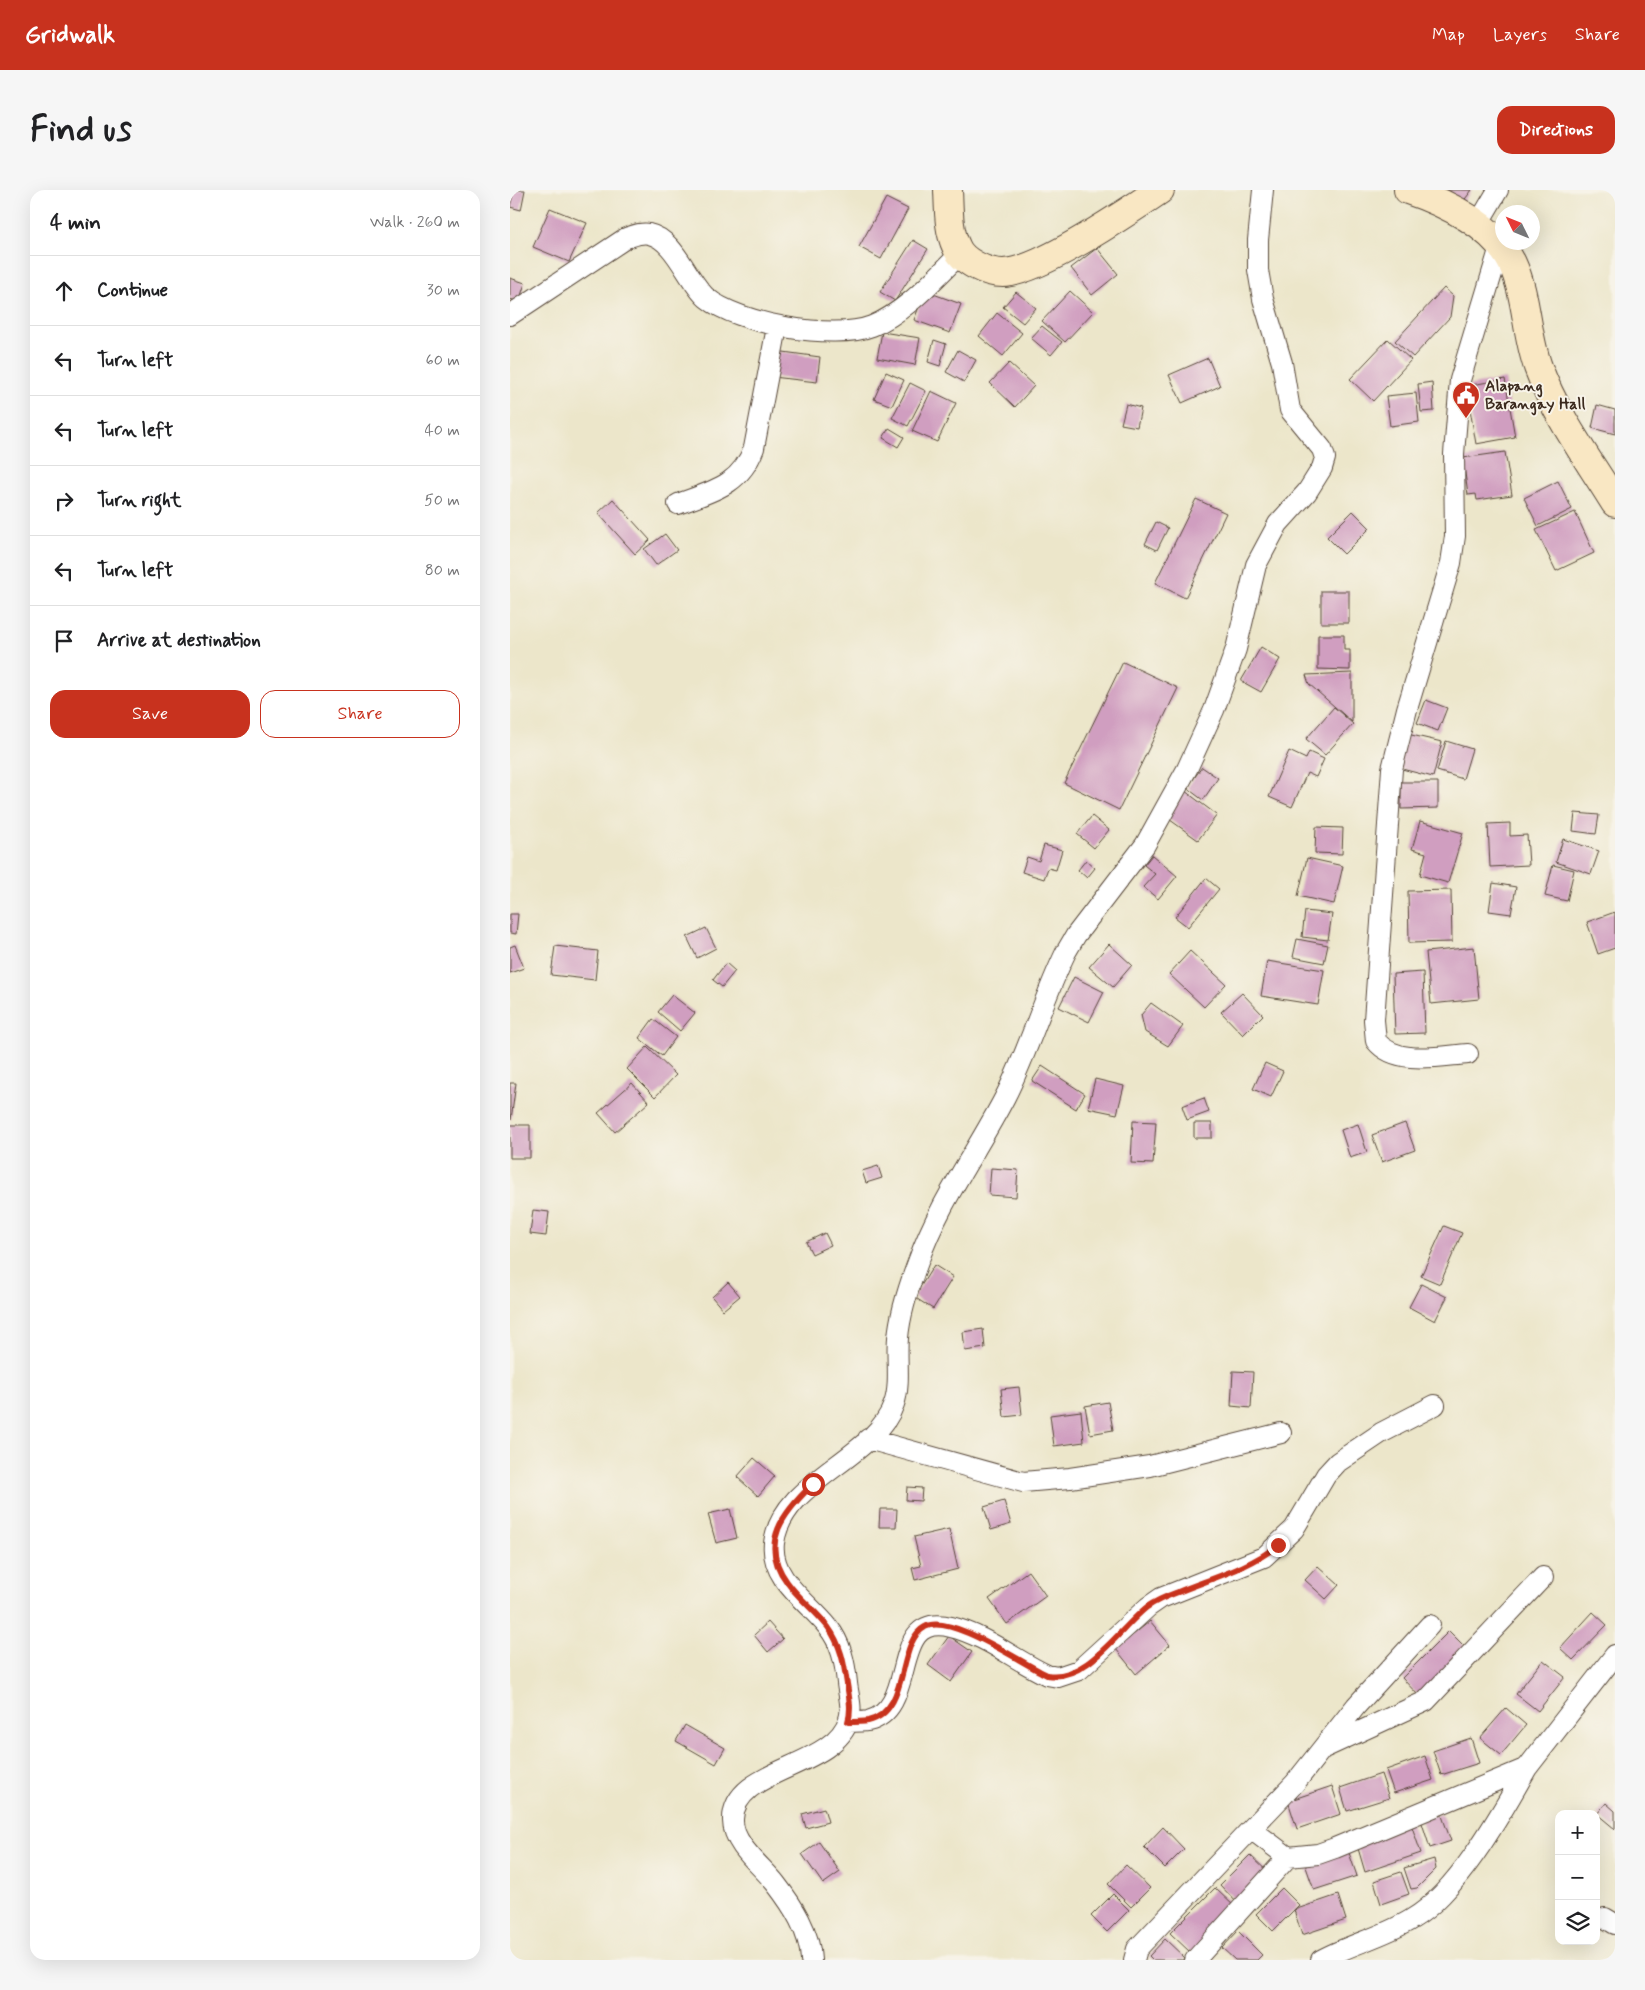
<!DOCTYPE html>
<meta charset="utf-8">
<style>
:root{--surface:#fff;--page:#f6f6f6;--text:#202124;--muted:#757577;--line:#e0e0e0;--accent:#c8321e}
body{margin:0;font-family:Mynerve,sans-serif;background:var(--page);color:var(--text)}
.controls{position:absolute;right:15px;bottom:15px;display:grid;overflow:hidden;border-radius:10px;box-shadow:0 5px 20px #0002}
.controls button{width:45px;height:45px;display:grid;place-items:center;padding:0;border:0;border-bottom:1px solid var(--line);background:var(--surface);color:var(--text);font:25px sans-serif}
.compass{position:absolute;left:985px;top:15px;width:45px;height:45px;border-radius:50%;background:var(--surface);box-shadow:0 5px 20px #0002;rotate:313deg}
.stop{position:absolute;width:15px;height:15px;margin:-11px;border:4px solid #c8321e;border-radius:50%;background:#fff}
.stop.end{background:#c8321e;border-color:#fff;box-shadow:0 1px 5px #0008}
.list{margin:0;padding:0;list-style:none}
h2{display:flex;justify-content:space-between;align-items:center;height:65px;margin:0;padding:0 20px;font-size:21px}
h2 small{font-size:16px;font-weight:400;color:var(--muted)}
.list li{display:grid;grid-template-columns:32px 1fr auto;gap:15px;align-items:center;box-sizing:border-box;height:70px;padding:0 20px;border-top:1px solid var(--line)}
.list b{display:block;font-size:19px;white-space:nowrap}
.list em{font-size:16px;font-style:normal;color:var(--muted)}
.actions{display:flex;gap:10px;padding:15px 20px}
.actions a{flex:1;padding:11px 0;border:1px solid var(--accent);border-radius:15px;text-align:center;font-size:18px;color:var(--accent)}
.actions .main{background:var(--accent);color:#fff}
.icon{flex:none;width:28px;height:28px;fill:none;stroke:currentColor;stroke-width:2;stroke-linecap:round;stroke-linejoin:round}
.map{position:relative;flex:none;width:1105px;height:1770px;overflow:hidden;border-radius:15px}
header{display:flex;align-items:center;gap:30px;box-sizing:border-box;height:70px;padding:0 25px;background:var(--accent);color:#fff}
header strong{font-size:24px}
nav{display:flex;gap:28px;margin-inline-start:auto;font-size:18px}
.intro{display:flex;align-items:center;justify-content:space-between;box-sizing:border-box;height:120px;padding:0 30px}
h1{margin:0;font-size:35px}
.button{padding:12px 22px;border-radius:15px;background:var(--accent);color:#fff;font-size:18px;font-weight:700}
main{display:flex;gap:30px;padding:0 30px}
aside{flex:1;background:var(--surface);border-radius:15px;box-shadow:0 5px 20px #0002}
.map>svg:first-child{display:block}
.building{fill:#d09ec0}
.lines{fill:none;stroke-linecap:round;stroke-linejoin:round}
.street-casing{stroke:#564638;stroke-width:22}
.secondary-casing{stroke:#564638;stroke-width:30}
.street{stroke:#fff;stroke-width:20}
.secondary{stroke:#f9e7c3;stroke-width:28}
.route{stroke:#c8321e;stroke-width:6}
.labels{text-anchor:middle;dominant-baseline:central;stroke-width:4;stroke-linejoin:round;paint-order:stroke}
.poi-label{font-size:16px;font-weight:bold;fill:#3b2a1e;stroke:#f7f3e8;text-anchor:start}
</style>
<header>
<strong>Gridwalk</strong>
<nav><a>Map</a><a>Layers</a><a>Share</a></nav>
</header>
<div class="intro"><h1>Find us</h1><a class="button">Directions</a></div>
<main>
<aside>
<h2>4 min<small>Walk · 260 m</small></h2>
<ul class="list">
<li><svg class="icon" aria-label="ahead" viewBox="0 0 24 24"><path d="M12 20V5M6 11l6-6 6 6"/></svg><div><b>Continue</b></div><em>30 m</em></li>
<li><svg class="icon" aria-label="left" viewBox="0 0 24 24"><path d="M17 20v-9H6M10 6l-5 5 5 5"/></svg><div><b>Turn left</b></div><em>60 m</em></li>
<li><svg class="icon" aria-label="left" viewBox="0 0 24 24"><path d="M17 20v-9H6M10 6l-5 5 5 5"/></svg><div><b>Turn left</b></div><em>40 m</em></li>
<li><svg class="icon" aria-label="right" viewBox="0 0 24 24"><path d="M7 20v-9h11M14 6l5 5-5 5"/></svg><div><b>Turn right</b></div><em>50 m</em></li>
<li><svg class="icon" aria-label="left" viewBox="0 0 24 24"><path d="M17 20v-9H6M10 6l-5 5 5 5"/></svg><div><b>Turn left</b></div><em>80 m</em></li>
<li><svg class="icon" aria-label="arrive" viewBox="0 0 24 24"><path d="M6 21V4h12l-3 4 3 4H6"/></svg><div><b>Arrive at destination</b></div></li>
</ul>
<div class="actions"><a class="main">Save</a><a>Share</a></div>
</aside>
<div class="map">
<svg width="1105" height="1770" viewBox="0 0 1105 1770">
<rect width="100%" height="100%" fill="#f7f3e8"/>
<filter id="ink" filterUnits="userSpaceOnUse"><feTurbulence type="fractalNoise" baseFrequency=".02" numOctaves="2"/><feDisplacementMap in="SourceGraphic" scale="10" xChannelSelector="R" yChannelSelector="G"/><feConvolveMatrix kernelMatrix="1 2 1 2 8 2 1 2 1" color-interpolation-filters="sRGB"/></filter>
<filter id="wash" filterUnits="userSpaceOnUse"><feTurbulence type="fractalNoise" baseFrequency=".0096" numOctaves="4" result="noise"/><feDisplacementMap in="SourceGraphic" scale="20" xChannelSelector="R" yChannelSelector="G"/><feGaussianBlur stdDeviation="1.12" result="paint"/><feColorMatrix in="noise" values="0 0 0 0 0 0 0 0 0 0 0 0 0 0 0 0 0 1.4 0 .05"/><feComposite in="paint" operator="in"/></filter>
<g filter="url(#wash)">
<rect width="100%" height="100%" fill="#ece6ca"/>
<g id="blocks">
<path class="building" d="M 4,0 L 15,0 L 11,20 L 0,17 Z
M 931,0 L 962,0 L 949,17 Z
M 376,8 L 398,19 L 371,69 L 349,57 Z
M 40,18 L 77,33 L 59,72 L 23,57 Z
M 403,50 L 418,59 L 385,111 L 370,102 Z
M 587,58 L 608,84 L 582,105 L 561,78 Z
M 0,88 L 15,93 L 9,112 L 0,109 Z
M 934,98 L 943,106 L 940,127 L 903,167 L 885,151 Z
M 415,101 L 451,114 L 440,143 L 404,130 Z
M 560,101 L 583,122 L 555,152 L 532,131 Z
M 506,102 L 526,118 L 513,133 L 493,117 Z
M 487,123 L 512,143 L 493,166 L 469,146 Z
M 532,136 L 552,152 L 541,165 L 521,148 Z
M 372,142 L 410,148 L 405,175 L 367,168 Z
M 878,149 L 901,170 L 863,211 L 840,189 Z
M 424,150 L 436,154 L 430,176 L 418,172 Z
M 448,160 L 466,170 L 454,192 L 436,182 Z
M 266,161 L 310,167 L 307,192 L 263,187 Z
M 698,168 L 710,196 L 672,213 L 659,185 Z
M 499,173 L 524,196 L 505,217 L 480,193 Z
M 376,182 L 394,190 L 382,216 L 364,209 Z
M 995,189 L 1005,247 L 966,254 L 956,196 Z
M 922,192 L 924,221 L 911,222 L 908,194 Z
M 400,193 L 416,201 L 398,236 L 382,228 Z
M 421,201 L 446,213 L 427,252 L 402,241 Z
M 906,203 L 909,232 L 880,236 L 876,206 Z
M 616,214 L 631,218 L 627,237 L 611,234 Z
M 1087,215 L 1105,220 L 1105,244 L 1082,238 Z
M 379,238 L 394,247 L 388,257 L 373,248 Z
M 995,262 L 1002,305 L 967,310 L 966,304 L 958,305 L 953,268 Z
M 1048,291 L 1062,319 L 1028,336 L 1014,308 Z
M 103,309 L 140,350 L 125,364 L 88,323 Z
M 686,309 L 716,323 L 675,408 L 645,393 Z
M 843,321 L 860,338 L 834,364 L 817,347 Z
M 1065,322 L 1084,363 L 1046,381 L 1026,340 Z
M 646,332 L 658,338 L 647,360 L 635,354 Z
M 155,344 L 167,360 L 146,375 L 134,359 Z
M 811,401 L 839,401 L 839,433 L 811,433 Z
M 808,445 L 834,445 L 834,460 L 840,460 L 840,480 L 808,479 Z
M 751,457 L 770,469 L 751,502 L 731,491 Z
M 613,472 L 668,498 L 609,620 L 554,593 Z
M 842,483 L 842,532 L 799,494 L 796,485 Z
M 916,510 L 937,518 L 928,541 L 907,533 Z
M 824,517 L 843,534 L 815,565 L 796,549 Z
M 897,544 L 932,552 L 923,587 L 888,578 Z
M 936,551 L 962,559 L 953,589 L 927,581 Z
M 779,561 L 796,569 L 799,562 L 814,569 L 806,587 L 797,583 L 782,617 L 759,607 Z
M 692,577 L 708,588 L 693,610 L 677,598 Z
M 891,592 L 928,592 L 928,618 L 891,619 Z
M 675,601 L 707,625 L 688,650 L 656,627 Z
M 1065,623 L 1089,625 L 1086,644 L 1063,641 Z
M 582,626 L 599,640 L 584,658 L 567,644 Z
M 910,631 L 953,643 L 938,693 L 910,685 L 916,663 L 902,659 Z
M 1000,633 L 1000,646 L 1017,645 L 1019,675 L 980,677 L 978,634 Z
M 806,637 L 833,638 L 832,664 L 805,663 Z
M 1053,649 L 1089,661 L 1081,684 L 1046,672 Z
M 534,655 L 552,660 L 546,680 L 538,678 L 534,689 L 512,682 L 517,667 L 529,671 Z
M 642,665 L 667,686 L 648,709 L 633,697 L 645,684 L 634,675 Z
M 797,668 L 833,676 L 824,714 L 788,706 Z
M 576,670 L 585,678 L 577,688 L 568,680 Z
M 1043,675 L 1064,680 L 1057,711 L 1035,706 Z
M 696,688 L 709,699 L 678,737 L 665,727 Z
M 983,693 L 1006,697 L 1001,724 L 979,721 Z
M 941,700 L 942,752 L 899,753 L 898,701 Z
M 795,721 L 822,724 L 818,750 L 792,747 Z
M 1105,722 L 1105,758 L 1088,764 L 1077,732 Z
M 0,724 L 8,724 L 6,744 L 0,743 Z
M 196,738 L 206,758 L 187,768 L 177,747 Z
M 787,749 L 818,755 L 814,773 L 783,767 Z
M 599,754 L 622,775 L 603,797 L 579,777 Z
M 5,755 L 14,778 L 0,783 L 0,757 Z
M 45,756 L 88,761 L 85,790 L 41,785 Z
M 964,757 L 969,809 L 921,814 L 916,762 Z
M 680,761 L 716,794 L 694,817 L 659,784 Z
M 757,771 L 814,780 L 808,815 L 751,806 Z
M 216,773 L 225,781 L 212,797 L 203,790 Z
M 913,782 L 915,843 L 885,844 L 883,784 Z
M 564,787 L 594,802 L 579,832 L 549,817 Z
M 732,803 L 753,825 L 733,845 L 711,822 Z
M 162,805 L 185,823 L 170,841 L 148,822 Z
M 641,813 L 673,836 L 658,856 L 635,842 L 631,825 Z
M 143,829 L 166,847 L 152,866 L 129,848 Z
M 137,857 L 166,885 L 145,907 L 117,879 Z
M 755,873 L 773,881 L 761,907 L 743,899 Z
M 532,876 L 575,904 L 566,919 L 522,891 Z
M 585,889 L 614,896 L 607,924 L 578,918 Z
M 0,893 L 6,893 L 1,930 L 0,929 Z
M 122,893 L 139,912 L 105,942 L 88,923 Z
M 694,908 L 699,922 L 677,930 L 672,916 Z
M 623,931 L 646,932 L 643,974 L 621,973 Z
M 684,933 L 702,933 L 702,948 L 684,948 Z
M 895,933 L 905,960 L 872,972 L 862,945 Z
M 848,934 L 857,962 L 840,968 L 831,940 Z
M 0,935 L 20,935 L 20,968 L 0,968 Z
M 368,976 L 372,988 L 356,993 L 352,981 Z
M 481,978 L 508,980 L 506,1007 L 479,1005 Z
M 23,1020 L 39,1022 L 36,1046 L 20,1044 Z
M 934,1036 L 952,1043 L 930,1094 L 911,1086 Z
M 315,1043 L 321,1055 L 302,1064 L 296,1052 Z
M 424,1075 L 443,1087 L 423,1119 L 404,1107 Z
M 218,1092 L 230,1106 L 213,1120 L 202,1107 Z
M 911,1094 L 937,1107 L 925,1131 L 899,1117 Z
M 473,1139 L 475,1158 L 455,1161 L 453,1142 Z
M 723,1181 L 743,1182 L 741,1218 L 721,1216 Z
M 509,1197 L 512,1225 L 494,1227 L 491,1199 Z
M 598,1212 L 603,1240 L 580,1244 L 575,1216 Z
M 571,1221 L 574,1252 L 544,1256 L 540,1225 Z
M 244,1268 L 265,1286 L 248,1306 L 227,1287 Z
M 397,1297 L 412,1298 L 411,1311 L 396,1310 Z
M 494,1311 L 501,1334 L 481,1340 L 474,1317 Z
M 220,1319 L 227,1348 L 206,1353 L 198,1324 Z
M 370,1319 L 387,1319 L 386,1337 L 369,1337 Z
M 439,1339 L 448,1379 L 405,1390 L 402,1378 L 411,1376 L 404,1347 Z
M 808,1376 L 829,1395 L 816,1409 L 795,1390 Z
M 518,1381 L 536,1406 L 497,1434 L 479,1409 Z
M 1083,1422 L 1097,1435 L 1063,1470 L 1050,1458 Z
M 640,1431 L 660,1455 L 626,1484 L 606,1459 Z
M 258,1432 L 273,1449 L 258,1462 L 244,1445 Z
M 939,1441 L 958,1460 L 910,1507 L 892,1488 Z
M 439,1446 L 462,1462 L 441,1492 L 418,1475 Z
M 1033,1470 L 1055,1487 L 1028,1521 L 1006,1504 Z
M 996,1518 L 1016,1535 L 991,1565 L 970,1548 Z
M 175,1535 L 215,1558 L 206,1574 L 166,1551 Z
M 961,1548 L 969,1573 L 931,1585 L 923,1561 Z
M 915,1566 L 923,1590 L 884,1603 L 876,1580 Z
M 871,1584 L 879,1608 L 837,1621 L 830,1598 Z
M 822,1596 L 831,1624 L 787,1639 L 778,1611 Z
M 1096,1613 L 1105,1621 L 1105,1639 L 1087,1624 Z
M 314,1618 L 318,1632 L 296,1638 L 292,1624 Z
M 931,1623 L 941,1651 L 920,1658 L 911,1630 Z
M 899,1628 L 911,1663 L 855,1682 L 847,1655 Z
M 653,1637 L 674,1659 L 655,1678 L 634,1657 Z
M 309,1652 L 330,1682 L 313,1694 L 292,1664 Z
M 838,1660 L 847,1686 L 804,1700 L 795,1674 Z
M 740,1665 L 760,1684 L 729,1715 L 710,1695 Z
M 924,1669 L 926,1679 L 907,1698 L 901,1699 L 894,1678 Z
M 616,1675 L 640,1698 L 621,1717 L 598,1694 Z
M 891,1682 L 899,1704 L 871,1714 L 864,1691 Z
M 705,1698 L 726,1718 L 681,1763 L 660,1743 Z
M 772,1698 L 789,1715 L 763,1741 L 746,1724 Z
M 603,1704 L 619,1720 L 597,1742 L 581,1726 Z
M 828,1705 L 836,1730 L 792,1745 L 784,1720 Z
M 728,1741 L 752,1765 L 747,1770 L 725,1770 L 712,1758 Z
M 655,1749 L 675,1768 L 674,1770 L 643,1770 L 639,1766 Z"/>
</g>
</g>
<g filter="url(#ink)">
<use href="#blocks" fill-opacity="0" stroke="#564638" stroke-width="1"/>
<g class="lines">
<g class="street-casing">
<path id="street" d="M 968,34 L 988,0
M 0,125 L 116,48 C 123,46 131,42 139,44 C 165,49 178,92 197,108 C 228,134 324,151 362,136 C 396,122 424,89 450,64
M 168,314 C 202,301 230,296 244,258 L 267,137
M 958,864 C 930,866 886,876 866,851 L 864,830 L 882,579 L 897,519 L 941,373 L 945,346 L 944,264 L 950,190 L 990,57
M 358,1249 L 513,1292 L 560,1288 L 640,1276 L 771,1243
M 920,1435 L 846,1516 L 785,1593 L 741,1639 L 778,1667 L 808,1664 L 825,1658 L 1017,1578 L 1105,1465
M 338,1532 C 345,1532 352,1532 358,1531 C 410,1519 377,1421 441,1437 C 475,1445 505,1470 537,1485 L 548,1487 L 569,1480 L 638,1417 L 651,1408 L 754,1367 L 784,1339 L 816,1285 L 828,1272 L 871,1243 L 925,1215
M 814,1558 L 916,1511 L 1033,1387
M 1095,1728 L 1105,1734
M 301,1770 C 300,1742 283,1716 266,1694 C 252,1676 223,1655 223,1631 C 221,1577 324,1580 339,1529 C 343,1518 338,1504 337,1493 C 335,1472 331,1453 318,1437 C 298,1412 260,1389 264,1353 C 272,1290 365,1269 384,1214 C 391,1194 386,1169 388,1148 C 390,1123 399,1096 408,1072 C 429,1012 466,963 495,907 C 519,860 533,809 556,762 L 566,745 L 635,655 L 677,579 L 704,520 L 726,459 L 746,375 L 768,334 L 797,302 L 812,278 L 815,268 L 812,259 L 780,220 L 772,173 L 753,109 L 748,80 L 748,50 L 753,0
M 624,1770 L 627,1759 L 741,1639
M 685,1770 L 778,1667
M 811,1770 C 840,1754 873,1747 902,1729 C 947,1703 991,1624 1017,1578"/>
</g>
<g class="secondary-casing">
<path id="secondary" d="M 438,0 C 439,18 438,39 446,56 C 452,72 477,83 493,83 C 529,82 619,21 650,0
M 898,0 C 936,13 984,36 1002,73 C 1017,105 1016,144 1028,177 C 1046,226 1078,269 1105,313"/>
</g>
<use href="#street" class="street"/>
<use href="#secondary" class="secondary"/>
</g>
</g>
<g class="lines" filter="url(#ink)">
<path class="route" d="M 303,1294 C 274,1322 248,1353 277,1392 C 289,1409 306,1421 318,1437 C 331,1455 334,1473 337,1494 C 339,1507 342,1519 338,1532 C 345,1532 352,1532 358,1531 C 401,1521 386,1452 415,1437 C 440,1423 511,1473 537,1485 C 577,1492 609,1439 637,1417 C 647,1410 657,1406 668,1402 C 702,1388 740,1378 768,1355"/>
</g>
<defs>
<g id="civic-pin" transform="scale(1.4375)"><path d="M0 17L-7.5 6A9.5 9.5 0 1 1 7.5 6Z" fill="#c8321e" stroke="#f7f3e8"/><path d="M-.6-6.5H3V-4.5H.6V-3L4-1V1h2V6H-6V1h2V-1L-.6-3ZM-1.2 2.5V6h2.4V2.5Z" fill="#fff"/></g>
</defs>
<g fill-rule="evenodd">
<use href="#civic-pin" x="956" y="205"/>
</g>
<g class="labels">
<g class="poi-label">
<text x="975" y="196">Alapang<tspan x="975" dy="18">Barangay Hall</tspan></text>
</g>
</g>
</svg>
<div class="controls">
<button>+</button>
<button>−</button>
<button><svg class="icon" aria-label="layers" viewBox="0 0 24 24"><path d="M12 4l9 5-9 5-9-5zM3 14l9 5 9-5"/></svg></button>
</div>
<svg class="compass" viewBox="-18 -18 36 36"><path d="M0-13l5 13h-10z" fill="#e53935"/><path d="M0 13l5-13h-10z" fill="#757577"/></svg>
<div class="stop" style="left:303px;top:1294px"></div>
<div class="stop end" style="left:768px;top:1355px"></div>
</div>
</main>
